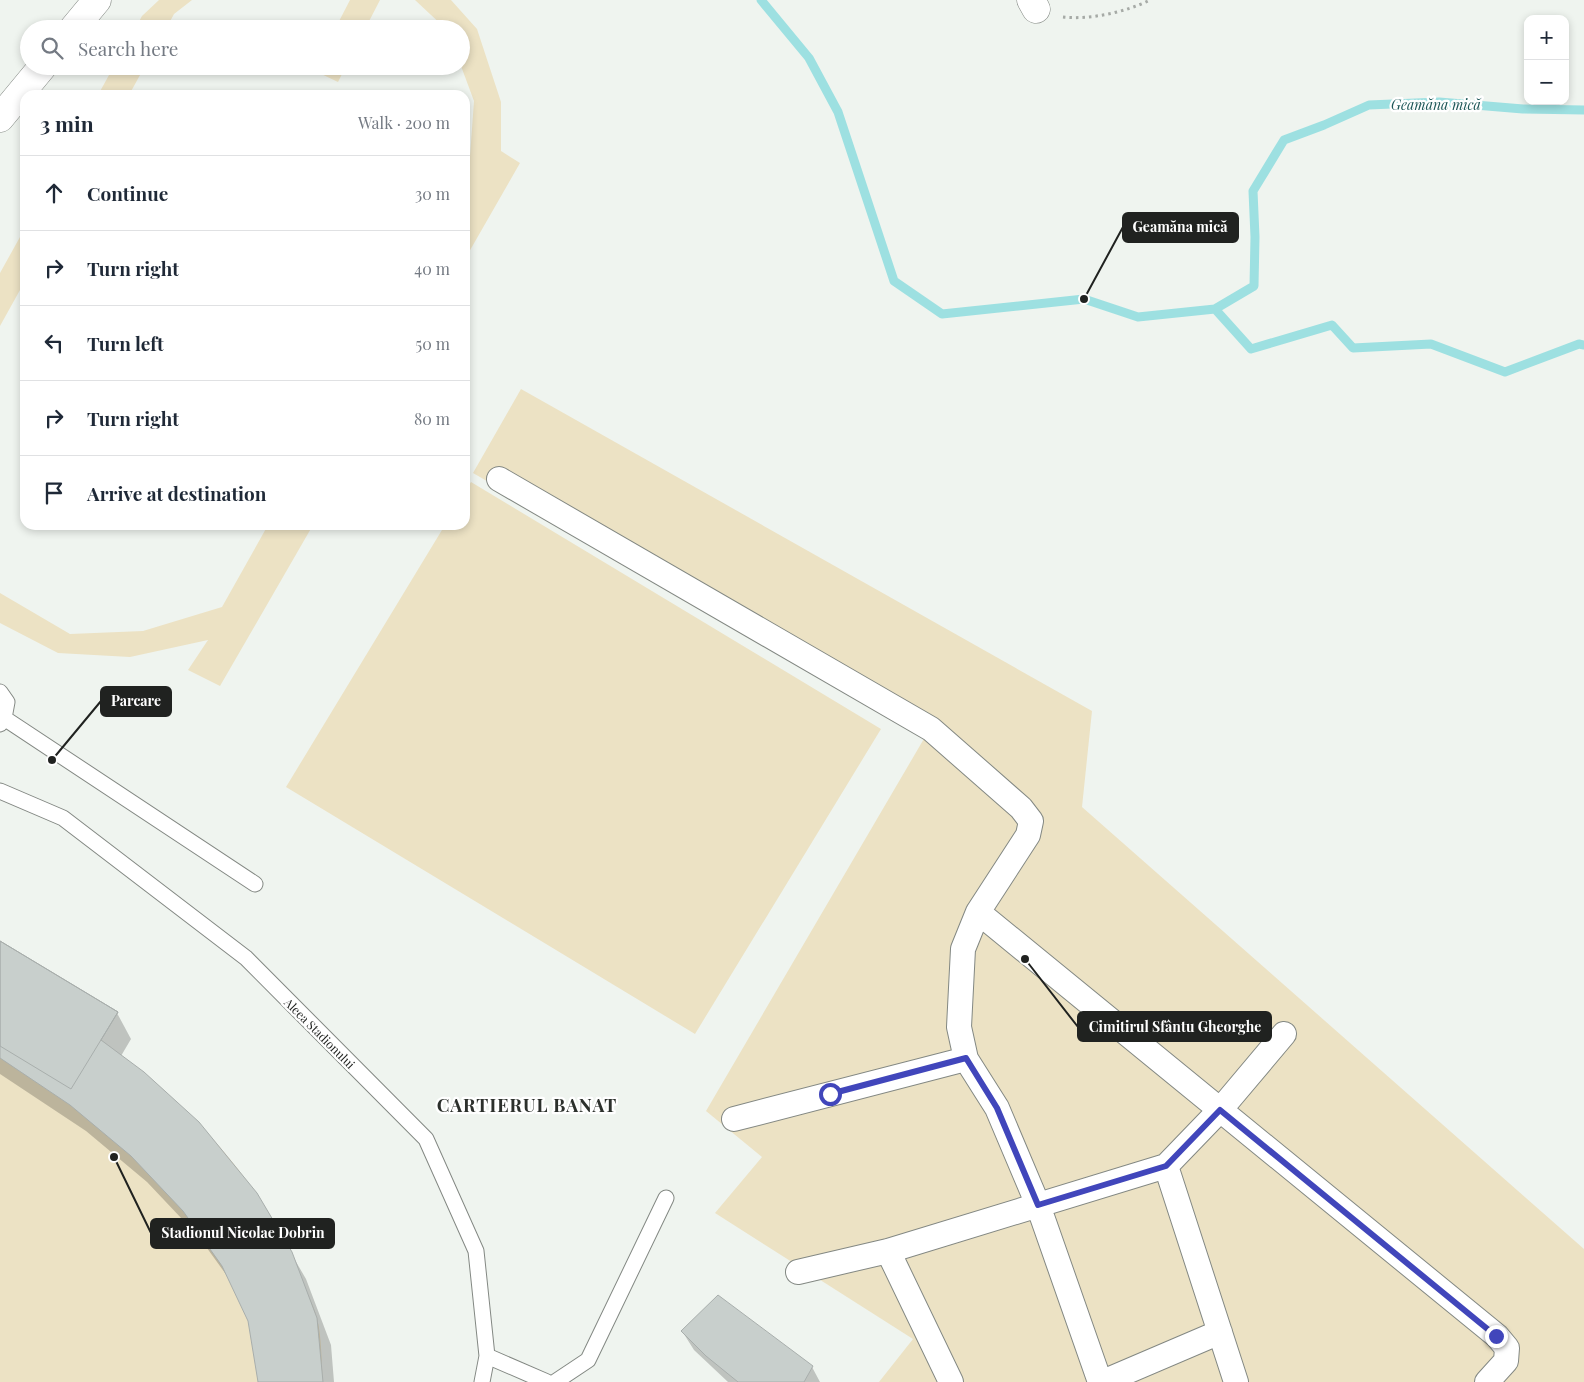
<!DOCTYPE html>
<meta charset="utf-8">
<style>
:root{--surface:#fff;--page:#f2f2f3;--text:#1f2937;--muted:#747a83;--line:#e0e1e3}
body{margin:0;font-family:"Playfair Display",serif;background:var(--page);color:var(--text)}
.controls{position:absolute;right:15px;top:15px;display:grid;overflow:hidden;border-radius:10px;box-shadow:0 2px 8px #0003}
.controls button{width:45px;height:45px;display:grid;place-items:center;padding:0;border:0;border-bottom:1px solid var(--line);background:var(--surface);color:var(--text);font:25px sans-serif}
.stop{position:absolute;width:15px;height:15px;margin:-11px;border:4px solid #4146bb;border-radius:50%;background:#fff}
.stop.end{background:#4146bb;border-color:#fff;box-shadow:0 1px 5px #0008}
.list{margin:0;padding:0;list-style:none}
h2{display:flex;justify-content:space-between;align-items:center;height:65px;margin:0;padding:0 20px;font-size:21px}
h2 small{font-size:16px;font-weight:400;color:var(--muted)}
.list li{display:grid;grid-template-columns:32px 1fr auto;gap:15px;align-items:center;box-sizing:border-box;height:75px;padding:0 20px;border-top:1px solid var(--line)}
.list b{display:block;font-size:19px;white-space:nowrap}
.list em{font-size:16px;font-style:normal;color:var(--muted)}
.icon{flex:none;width:28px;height:28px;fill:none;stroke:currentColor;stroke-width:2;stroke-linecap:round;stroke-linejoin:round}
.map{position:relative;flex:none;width:1584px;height:1382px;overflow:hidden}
.search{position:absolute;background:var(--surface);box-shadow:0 2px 8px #0003;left:20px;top:20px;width:450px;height:55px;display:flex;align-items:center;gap:12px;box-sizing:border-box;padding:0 18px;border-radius:28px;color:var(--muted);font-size:19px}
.panel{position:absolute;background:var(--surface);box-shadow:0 2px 8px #0003;left:20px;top:90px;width:450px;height:440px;border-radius:15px}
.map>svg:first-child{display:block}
.green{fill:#ece2c4}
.shadow{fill:#0003}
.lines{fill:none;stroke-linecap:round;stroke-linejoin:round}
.stream{stroke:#9de0e1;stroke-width:9}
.building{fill:#c8cfcc;stroke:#a8aeac}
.service-casing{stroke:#838883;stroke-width:17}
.pedestrian-casing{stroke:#838883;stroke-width:26}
.minor-casing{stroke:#838883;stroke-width:29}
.path{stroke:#a6aaa6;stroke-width:3;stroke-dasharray:2.5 4;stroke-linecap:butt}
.service{stroke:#fff;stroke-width:15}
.pedestrian{stroke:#fff;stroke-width:24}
.minor{stroke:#fff;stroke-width:28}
.route{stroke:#4146bb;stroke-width:6}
.labels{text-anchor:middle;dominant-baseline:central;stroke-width:4.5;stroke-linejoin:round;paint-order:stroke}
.street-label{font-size:12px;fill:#202220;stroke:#fff}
.water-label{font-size:14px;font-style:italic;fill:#1d5657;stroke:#fff}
.district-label{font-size:18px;font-weight:bold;letter-spacing:1px;fill:#2c302c;stroke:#fff}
.leader{fill:none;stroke:#202220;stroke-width:2}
.callout-dot{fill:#202220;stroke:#fff;stroke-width:2}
.callout{fill:#202220;stroke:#202220;stroke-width:2}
.callout-label{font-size:14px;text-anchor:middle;font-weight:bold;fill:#fff}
</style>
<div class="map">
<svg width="1584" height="1382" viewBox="0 0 1584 1382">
<rect width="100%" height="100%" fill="#eff4ef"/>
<path class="green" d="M 159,0 L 192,0 L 174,14 L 166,29 L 135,29 L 142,16 Z
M 350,0 L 380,0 L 365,29 L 335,29 Z
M 415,0 L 451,0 L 477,29 L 501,102 L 501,151 L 520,163 L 465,259 L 465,177 L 469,170 L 474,101 L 461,66 L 461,29 L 446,29 Z
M 114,66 L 145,66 L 129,95 L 98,95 Z
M 317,66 L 346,66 L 338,82 L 315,71 Z
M 25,228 L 25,281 L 0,326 L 0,273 Z
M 521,389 L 1092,711 L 1082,807 L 1584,1249 L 1584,1382 L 879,1382 L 913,1339 L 715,1213 L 762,1157 L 706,1111 L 925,737 L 473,473 Z
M 471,482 L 881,729 L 695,1034 L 286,787 L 445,525 L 465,525 L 465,492 Z
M 268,525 L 313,525 L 220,686 L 188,670 L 208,640 L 130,657 L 58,653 L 0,623 L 0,593 L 70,634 L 143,631 L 222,607 Z
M 0,941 L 118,1012 L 101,1040 C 187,1103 264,1181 303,1282 C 307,1294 314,1306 317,1318 C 322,1338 321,1361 323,1382 L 0,1382 Z"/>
<path class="shadow" d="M 0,943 L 117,1013 L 131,1039 L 121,1056 L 256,1193 L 306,1279 L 331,1345 L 334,1382 L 259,1382 L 250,1321 L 230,1280 L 199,1237 L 147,1182 L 86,1131 L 0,1074 Z
M 682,1331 L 812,1367 L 820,1382 L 728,1382 L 694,1350 Z"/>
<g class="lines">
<path class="stream" d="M 761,0 L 809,58 L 838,112 L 894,281 L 942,314 L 1084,299 L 1138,317 L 1215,309 L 1254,286 L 1255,237 L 1253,191 L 1284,140 L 1324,125 L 1369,105 L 1439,102 L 1523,109 L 1584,110
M 1215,309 L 1251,349 L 1332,325 L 1353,348 L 1431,344 L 1505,372 L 1579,344 L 1584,345"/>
</g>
<path class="building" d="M 0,941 L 118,1012 L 101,1040 L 144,1072 L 199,1122 L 257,1193 L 292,1252 L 317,1318 L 323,1382 L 258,1382 L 248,1321 L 222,1266 L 183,1211 L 131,1156 L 70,1105 L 0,1058 Z
M 0,941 L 118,1012 L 71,1089 L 0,1046 Z
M 718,1295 L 813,1366 L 804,1382 L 738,1382 L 706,1356 L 681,1331 Z"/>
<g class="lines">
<g class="service-casing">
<path id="service" d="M 0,692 L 7,702 L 4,718 L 0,724
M 4,718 L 255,884
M 0,791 L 63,818 L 246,958 L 426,1139 L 476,1251 L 487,1356 L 482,1382
M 487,1356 L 547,1382
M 555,1382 L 588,1360 L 666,1198"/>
</g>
<g class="pedestrian-casing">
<path id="pedestrian" d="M 499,479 L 931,729 L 1021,808 L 1031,821 L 1028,835 L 978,912 L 1497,1336 L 1507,1348 L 1506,1361 L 1487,1382
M 978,912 L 963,949 L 959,1027 L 966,1059 L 997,1108 L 1038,1205 L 1100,1382
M 734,1119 L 966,1059
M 888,1251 L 951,1382
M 798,1272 L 888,1251 L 1166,1166
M 1103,1382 L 1220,1332
M 1236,1382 L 1166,1166 L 1220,1110 L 1284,1034"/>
</g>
<g class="minor-casing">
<path id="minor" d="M 1031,0 L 1036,9
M 73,29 L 97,0
M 0,118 L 43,66"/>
</g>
<path class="path" d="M 1063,17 C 1090,20 1126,12 1150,0"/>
<use href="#service" class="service"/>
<use href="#pedestrian" class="pedestrian"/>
<use href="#minor" class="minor"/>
</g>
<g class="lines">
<path class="route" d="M 830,1094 L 966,1058 L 997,1108 L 1038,1205 L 1166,1166 L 1220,1110 L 1496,1336"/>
</g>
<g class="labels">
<g class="street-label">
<text transform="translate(320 1033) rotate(45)">Aleea Stadionului</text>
</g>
<g class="water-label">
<text x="1436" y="104">Geamăna mică</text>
</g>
<g class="district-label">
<text x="527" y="1105">CARTIERUL BANAT</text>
</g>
</g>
<path class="leader" d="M1084 299L1123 227M52 760L101 701M1025 959L1078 1027M114 1157L151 1233"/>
<g class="callout-dot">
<circle cx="1084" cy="299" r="5"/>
<circle cx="52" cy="760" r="5"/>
<circle cx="1025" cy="959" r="5"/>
<circle cx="114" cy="1157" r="5"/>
</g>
<g class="callout">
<rect x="1123" y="213" width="115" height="29" rx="5"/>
<rect x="101" y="687" width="70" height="29" rx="5"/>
<rect x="1078" y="1012" width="193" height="29" rx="5"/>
<rect x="151" y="1219" width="183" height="29" rx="5"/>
</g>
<g class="callout-label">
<text x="1180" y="232">Geamăna mică</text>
<text x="136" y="706">Parcare</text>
<text x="1175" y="1032">Cimitirul Sfântu Gheorghe</text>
<text x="243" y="1238">Stadionul Nicolae Dobrin</text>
</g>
</svg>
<div class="controls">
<button>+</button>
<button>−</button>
</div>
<div class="stop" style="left:830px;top:1094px"></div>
<div class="stop end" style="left:1496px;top:1336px"></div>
<div class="search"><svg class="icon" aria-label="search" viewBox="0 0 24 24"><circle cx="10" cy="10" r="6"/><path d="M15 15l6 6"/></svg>Search here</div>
<section class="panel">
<h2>3 min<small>Walk · 200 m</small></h2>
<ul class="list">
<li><svg class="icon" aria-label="ahead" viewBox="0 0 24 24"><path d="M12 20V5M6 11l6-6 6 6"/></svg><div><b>Continue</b></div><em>30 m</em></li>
<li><svg class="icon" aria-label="right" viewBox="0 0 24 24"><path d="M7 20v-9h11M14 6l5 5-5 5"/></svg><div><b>Turn right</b></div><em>40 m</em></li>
<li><svg class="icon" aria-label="left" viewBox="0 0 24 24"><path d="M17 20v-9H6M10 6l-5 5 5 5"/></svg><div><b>Turn left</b></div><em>50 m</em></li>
<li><svg class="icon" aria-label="right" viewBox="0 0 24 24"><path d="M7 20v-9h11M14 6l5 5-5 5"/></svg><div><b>Turn right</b></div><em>80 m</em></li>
<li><svg class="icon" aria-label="arrive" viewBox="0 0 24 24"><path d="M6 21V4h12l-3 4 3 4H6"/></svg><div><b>Arrive at destination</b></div></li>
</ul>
</section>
</div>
